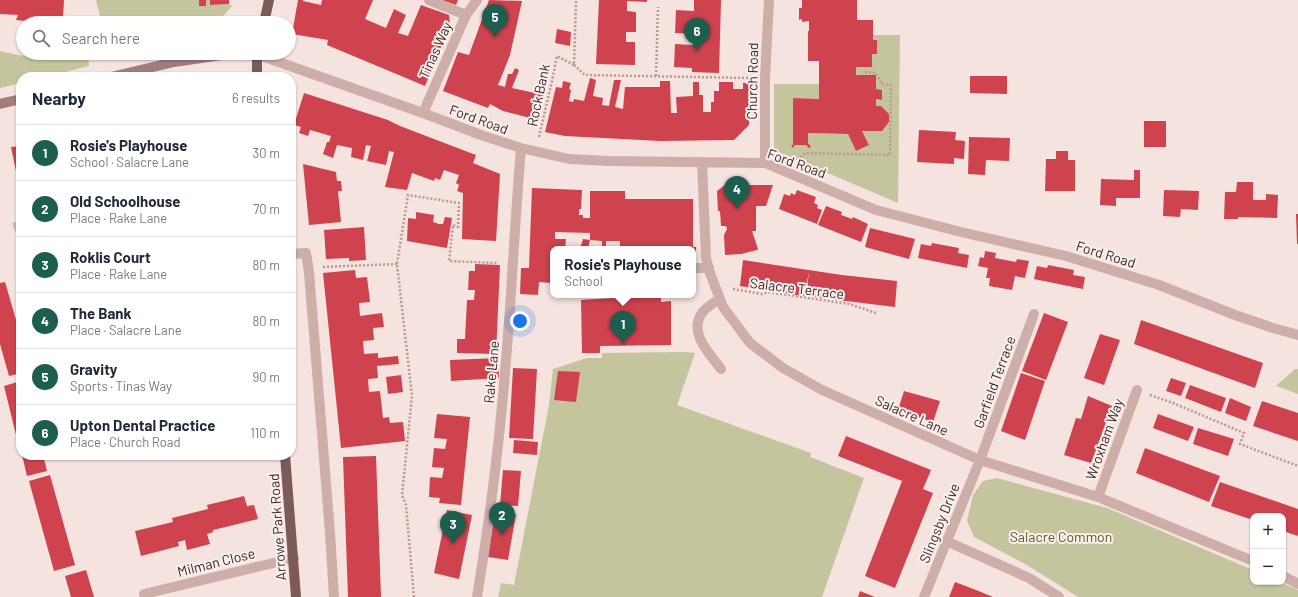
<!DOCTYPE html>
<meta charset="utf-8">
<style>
:root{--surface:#fff;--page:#f6f6f7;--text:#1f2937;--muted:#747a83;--line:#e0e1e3;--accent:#1c5f4e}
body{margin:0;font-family:Barlow,sans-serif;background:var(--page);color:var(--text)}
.controls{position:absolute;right:12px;bottom:12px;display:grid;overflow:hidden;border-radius:8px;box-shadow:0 1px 3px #0004}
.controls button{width:36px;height:36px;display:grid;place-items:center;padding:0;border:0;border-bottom:1px solid var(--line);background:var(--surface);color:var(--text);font:20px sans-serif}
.you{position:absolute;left:520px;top:321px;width:14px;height:14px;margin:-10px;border:3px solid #fff;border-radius:50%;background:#1a73e8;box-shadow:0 0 0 6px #1a73e833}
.badge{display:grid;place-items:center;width:26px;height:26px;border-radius:50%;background:var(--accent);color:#fff;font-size:13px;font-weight:700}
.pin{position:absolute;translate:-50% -33px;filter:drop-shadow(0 1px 2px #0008)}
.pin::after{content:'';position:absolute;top:21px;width:14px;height:12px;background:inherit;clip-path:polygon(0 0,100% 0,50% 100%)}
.popup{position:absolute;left:550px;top:246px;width:146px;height:52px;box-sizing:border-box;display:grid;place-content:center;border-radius:8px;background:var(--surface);filter:drop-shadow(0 1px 3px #0005);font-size:13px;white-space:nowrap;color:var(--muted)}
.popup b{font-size:15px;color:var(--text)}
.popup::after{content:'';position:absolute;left:50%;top:100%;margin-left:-8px;border:8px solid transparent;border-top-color:var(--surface)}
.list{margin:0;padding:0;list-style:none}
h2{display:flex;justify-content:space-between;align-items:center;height:52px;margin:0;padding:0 16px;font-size:17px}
h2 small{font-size:13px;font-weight:400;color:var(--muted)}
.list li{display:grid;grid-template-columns:26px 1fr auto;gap:12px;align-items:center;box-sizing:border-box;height:56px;padding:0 16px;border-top:1px solid var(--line)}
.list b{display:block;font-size:15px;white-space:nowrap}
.list p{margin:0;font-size:13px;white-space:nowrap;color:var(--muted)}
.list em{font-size:13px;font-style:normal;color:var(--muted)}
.icon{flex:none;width:22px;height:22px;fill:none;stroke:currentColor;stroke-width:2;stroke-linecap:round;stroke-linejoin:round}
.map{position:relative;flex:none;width:1298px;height:597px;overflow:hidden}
.search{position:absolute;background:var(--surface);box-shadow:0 1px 3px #0004;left:16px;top:16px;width:280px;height:44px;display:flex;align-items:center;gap:10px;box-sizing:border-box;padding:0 14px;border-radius:22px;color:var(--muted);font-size:15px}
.panel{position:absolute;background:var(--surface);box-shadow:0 1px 3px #0004;left:16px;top:72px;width:280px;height:388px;border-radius:16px}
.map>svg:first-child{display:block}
.green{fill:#c4c59d}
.building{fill:#ce434e}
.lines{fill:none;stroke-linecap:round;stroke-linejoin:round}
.path{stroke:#ba9793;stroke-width:2.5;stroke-dasharray:2 2;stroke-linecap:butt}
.lane{stroke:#ceaea9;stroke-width:10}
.street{stroke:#ceaea9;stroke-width:10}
.secondary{stroke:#a27c7a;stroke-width:10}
.primary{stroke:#7d5a5a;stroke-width:10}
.labels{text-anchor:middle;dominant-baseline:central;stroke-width:4;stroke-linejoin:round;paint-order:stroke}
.street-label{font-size:14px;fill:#3b2929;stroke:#fbefec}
.park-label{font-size:14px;fill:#585b2b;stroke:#fbefec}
</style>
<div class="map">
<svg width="1298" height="597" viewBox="0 0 1298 597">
<rect width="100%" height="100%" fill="#f4e3df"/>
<path class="green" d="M 96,0 L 210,0 L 210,5 L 229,4 L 232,6 L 217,23 L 102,23 Z
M 873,35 L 900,35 L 898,203 L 774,150 L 774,84 L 819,84 L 819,99 L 793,98 L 793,144 L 791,146 L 793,148 L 795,145 L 806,145 L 811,147 L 808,143 L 808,133 L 848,134 L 856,151 L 869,145 L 862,131 L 882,131 L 889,122 L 889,114 L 881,106 L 876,106 L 876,99 L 881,100 L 876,89 L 876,75 L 856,75 L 856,67 L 872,67 L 872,54 L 877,54 L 877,40 L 873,40 Z
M 0,51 C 33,59 55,61 88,53 L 89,66 L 45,77 L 21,77 L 21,83 L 0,88 Z
M 21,221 L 21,245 L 12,223 Z
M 685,352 L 695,353 L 677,405 L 811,453 L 810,457 L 864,478 L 822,597 L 498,597 L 501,583 L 514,585 L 549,405 L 553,369 L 587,358 L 602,358 L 602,353 Z
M 1295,369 L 1298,369 L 1298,394 L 1276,386 Z
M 997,478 L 1107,508 L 1253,570 L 1253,582 L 1280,582 L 1298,590 L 1298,597 L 1078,597 L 1027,565 L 974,537 L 967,521 L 973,495 L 983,481 Z"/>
<path class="building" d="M 0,0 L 64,0 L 63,17 L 37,16 L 36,22 L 16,20 L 18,15 L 0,14 Z
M 199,0 L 206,0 L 206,6 L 199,6 Z
M 210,0 L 229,0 L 229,4 L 210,5 Z
M 298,0 L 303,0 L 303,1 L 321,5 L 322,0 L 373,0 L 365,19 L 386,28 L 394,9 L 406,15 L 398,33 L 408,36 L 421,5 L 449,15 L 450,25 L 425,86 L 327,45 L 328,40 L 292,34 Z
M 442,0 L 458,0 L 456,5 Z
M 489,0 L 522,1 L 510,55 L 498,85 L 505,87 L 508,74 L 512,74 L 515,68 L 519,70 L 512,88 L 544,95 L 538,120 L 503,111 L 490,104 L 488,108 L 443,91 L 458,52 L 469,55 Z
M 599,0 L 647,0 L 647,2 L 627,1 L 627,11 L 636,12 L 636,32 L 626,32 L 626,42 L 635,42 L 635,65 L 596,64 Z
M 694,0 L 721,0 L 719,73 L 692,72 L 692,68 L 674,67 L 675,44 L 693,45 L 693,40 L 694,34 L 675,33 L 676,10 L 694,11 Z
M 802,0 L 857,0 L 857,20 L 873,20 L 873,40 L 877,40 L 877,54 L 872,54 L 872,67 L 856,67 L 856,75 L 876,75 L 876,89 L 882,90 L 882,100 L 876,99 L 876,106 L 881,106 L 889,114 L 889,122 L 882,131 L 862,131 L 869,145 L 856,151 L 848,134 L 808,133 L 808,143 L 811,147 L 809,148 L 806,145 L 795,145 L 793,148 L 791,146 L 793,144 L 793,98 L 819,99 L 819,61 L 808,61 L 808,31 L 809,31 L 809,21 L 802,22 L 802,19 L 799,20 L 799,8 L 802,8 Z
M 557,29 L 571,32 L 570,46 L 555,43 Z
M 970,76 L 1007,76 L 1007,94 L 970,93 Z
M 590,78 L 596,80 L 593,96 L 603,98 L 602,105 L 609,106 L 614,80 L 621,80 L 615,107 L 623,109 L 625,87 L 660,87 L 660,81 L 670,81 L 671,113 L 677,113 L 676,97 L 693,96 L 693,82 L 699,82 L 699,95 L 703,95 L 703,112 L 711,112 L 711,102 L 714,102 L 714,91 L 719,91 L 719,82 L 733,82 L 733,89 L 743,89 L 743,83 L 749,83 L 749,125 L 734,140 L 660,141 L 565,136 L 545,132 L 556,87 L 562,88 L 563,81 L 571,83 L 569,89 L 571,90 L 569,101 L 573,102 L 574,99 L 584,101 Z
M 304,93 L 388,120 L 400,126 L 476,155 L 473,163 L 500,174 L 496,241 L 462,239 L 463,193 L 457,191 L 459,185 L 456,183 L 459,175 L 444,170 L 440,180 L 435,178 L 434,181 L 412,173 L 407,190 L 385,187 L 394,152 L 389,151 L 386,165 L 367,161 L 371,146 L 366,145 L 363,160 L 351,157 L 352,148 L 337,145 L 333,158 L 323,154 L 327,142 L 329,142 L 331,136 L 310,130 L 308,136 L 299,133 L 301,127 L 294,125 Z
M 1144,121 L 1166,121 L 1166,147 L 1144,147 Z
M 919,130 L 956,132 L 955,140 L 965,141 L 964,159 L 954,158 L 954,164 L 917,162 Z
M 969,137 L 1010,138 L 1009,161 L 986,160 L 985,175 L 968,174 Z
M 21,146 L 21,170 L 16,171 L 11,147 Z
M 1056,151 L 1068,151 L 1068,160 L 1075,160 L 1075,191 L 1045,191 L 1046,159 L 1056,159 Z
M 303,164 L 336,172 L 337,181 L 341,181 L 342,191 L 338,191 L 341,222 L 309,225 Z
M 1134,170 L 1140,170 L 1140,198 L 1116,198 L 1116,206 L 1100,205 L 1101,179 L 1134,180 Z
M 1237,182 L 1253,182 L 1253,200 L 1266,200 L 1266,194 L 1278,195 L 1277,218 L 1238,217 L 1238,219 L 1224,219 L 1225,192 L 1236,192 Z
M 725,185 L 773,185 L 766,206 L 756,206 L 756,231 L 752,231 L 758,249 L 757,250 L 741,254 L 725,255 L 724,235 L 727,229 L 726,226 L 721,226 L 720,211 L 718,211 L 717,191 Z
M 532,188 L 582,190 L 581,209 L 579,209 L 579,215 L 583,215 L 583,218 L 590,218 L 590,191 L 625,191 L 625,199 L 693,199 L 693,247 L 696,247 L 696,252 L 693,252 L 693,249 L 620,249 L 620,241 L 606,241 L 606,249 L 602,249 L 602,241 L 590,240 L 588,249 L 580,249 L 583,239 L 590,240 L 590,233 L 555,232 L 555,239 L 566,239 L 565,249 L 553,249 L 553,271 L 551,271 L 551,283 L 539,282 L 538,295 L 520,294 L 521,268 L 529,268 Z
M 797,190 L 816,197 L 814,203 L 818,205 L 817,208 L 822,210 L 817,224 L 779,209 L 784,194 L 790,196 L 791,193 L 795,195 Z
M 1164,190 L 1199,191 L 1198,210 L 1181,209 L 1180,217 L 1163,216 Z
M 826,206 L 842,212 L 841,215 L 852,219 L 853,217 L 868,224 L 861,242 L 818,225 Z
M 416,212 L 434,215 L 433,222 L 439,224 L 443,224 L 445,217 L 452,218 L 447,248 L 407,241 L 408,218 L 416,219 Z
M 1296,214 L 1298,214 L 1298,244 L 1297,244 Z
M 364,227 L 366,260 L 349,261 L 349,258 L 326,259 L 324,230 Z
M 870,228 L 915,239 L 909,259 L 865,247 Z
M 932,243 L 959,248 L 958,253 L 969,255 L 967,268 L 918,258 L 921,244 L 931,246 Z
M 985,251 L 996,253 L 995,258 L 1016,262 L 1017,259 L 1029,261 L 1025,278 L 1015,276 L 1012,290 L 989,286 L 990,278 L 986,278 L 988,268 L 978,266 L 980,257 L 984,258 Z
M 743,260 L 842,275 L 897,281 L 895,307 L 806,296 L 809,272 L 804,296 L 740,286 Z
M 475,264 L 500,265 L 496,354 L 457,353 L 457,339 L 465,339 L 467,300 L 474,300 L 475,290 L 468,290 L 469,271 L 475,271 Z
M 1048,265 L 1074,270 L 1073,275 L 1085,277 L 1083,289 L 1034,279 L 1037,266 L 1047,268 Z
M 355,270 L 356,278 L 367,277 L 370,302 L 359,303 L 360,316 L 382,313 L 384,327 L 373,328 L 374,340 L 363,341 L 364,354 L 378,353 L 378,358 L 398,356 L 399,364 L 377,366 L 378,378 L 368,379 L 369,392 L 380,391 L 383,418 L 389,417 L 390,423 L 403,422 L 405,441 L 341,448 L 323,273 Z
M 5,282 L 21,337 L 21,373 L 9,376 L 0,344 L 0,283 Z
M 577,295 L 595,295 L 595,297 L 576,297 Z
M 661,295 L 661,302 L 671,301 L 671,345 L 600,346 L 600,353 L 582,353 L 581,300 Z
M 1044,313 L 1068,322 L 1046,380 L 1022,371 Z
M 1141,320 L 1263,363 L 1255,388 L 1134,344 Z
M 1100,334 L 1120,340 L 1104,385 L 1084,378 Z
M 498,358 L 499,378 L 451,381 L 450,360 Z
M 513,368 L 537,369 L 533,439 L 509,438 Z
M 558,371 L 580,372 L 576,402 L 554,400 Z
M 1021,373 L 1045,381 L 1025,440 L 1001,431 Z
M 401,375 L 403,392 L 388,394 L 386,377 Z
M 1171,378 L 1186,383 L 1181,396 L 1166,391 Z
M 21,381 L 21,451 L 20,451 L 4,386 Z
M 1190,385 L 1226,398 L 1221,412 L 1185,398 Z
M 904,391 L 940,401 L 933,422 L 898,410 Z
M 1088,396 L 1112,406 L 1091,463 L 1064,455 L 1076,418 L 1081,419 Z
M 1230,398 L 1251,407 L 1246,421 L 1225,413 Z
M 1262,401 L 1298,413 L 1298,441 L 1253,426 Z
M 437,414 L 470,417 L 461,505 L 439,503 L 440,498 L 429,497 L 430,477 L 442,478 L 444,468 L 432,467 L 434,448 L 445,449 L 447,439 L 434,438 Z
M 1158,414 L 1194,427 L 1188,441 L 1153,428 Z
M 1198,428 L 1234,439 L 1228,456 L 1193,444 Z
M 846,436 L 931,470 L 923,489 L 933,493 L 895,588 L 865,576 L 902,481 L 838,456 Z
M 514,440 L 538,442 L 537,455 L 513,453 Z
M 1145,448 L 1220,476 L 1209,502 L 1136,473 Z
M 22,455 L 43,455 L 47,471 L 27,476 Z
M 376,456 L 381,597 L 348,597 L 343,457 Z
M 503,470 L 521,471 L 518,506 L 500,505 Z
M 50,475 L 75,565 L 54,571 L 29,481 Z
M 1220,482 L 1298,509 L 1298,536 L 1283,531 L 1283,516 L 1253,516 L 1253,520 L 1211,506 Z
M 244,496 L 247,506 L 254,505 L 258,519 L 213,530 L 213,532 L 207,534 L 210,544 L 187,550 L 185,540 L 178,542 L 179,546 L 141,556 L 135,531 L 173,522 L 172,518 L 208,509 L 207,505 Z
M 447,510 L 472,515 L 459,579 L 434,573 Z
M 495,511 L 516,514 L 508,560 L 488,557 Z
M 86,570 L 94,597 L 71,597 L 65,576 Z
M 955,582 L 976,590 L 993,597 L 949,597 Z
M 860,591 L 875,597 L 858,597 Z"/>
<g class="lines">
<path class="path" d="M 574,65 L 585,75 L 750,78
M 656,76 L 658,7
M 539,137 L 552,81 L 557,56 L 574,65 L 576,0
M 799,161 L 800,158 L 805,153 L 890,155 L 891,85 L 882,84 L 876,73 L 862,72
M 323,267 L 397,264
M 733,289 L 762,294 L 768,292 L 849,304 L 876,313
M 1150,395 L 1173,403 L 1244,433 L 1240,444 L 1298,466
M 414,597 L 406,505 L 402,495 L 412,396 L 397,264 L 408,195 L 459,203 L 458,227 L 453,225 L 449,261 L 497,263"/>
<path class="lane" d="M 429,0 L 466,15
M 693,268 L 709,268
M 719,299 C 714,303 705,308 702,313 C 688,333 710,354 721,369"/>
<path class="street" d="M 256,54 L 423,113 L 481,135 L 521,148 L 569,159 L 609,161 L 765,163 L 876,210 L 961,232 L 1066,256 L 1159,285 L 1235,315 L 1273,328 L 1298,335
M 423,113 L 466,15 L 477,0
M 702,162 L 706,258 L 710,273 L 723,307 L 750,343 L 783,368 L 822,390 L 980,460 L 1098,497 L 1253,561
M 765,163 L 765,78 L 769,0
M 291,254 L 306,253 L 309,272 L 330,533 L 334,597
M 1098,497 L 1137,390
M 946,541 L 1029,578 L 1059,597
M 1283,576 L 1298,584
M 144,594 L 294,558
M 477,597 C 490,518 500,439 506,360 C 512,289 515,219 521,148
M 924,597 L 980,460 L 1034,314"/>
<path class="secondary" d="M 111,77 L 174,62 L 228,54 L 256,54
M 0,104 L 21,99"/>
<path class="primary" d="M 264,23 L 269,0
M 257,53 L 257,77
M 285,455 L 296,597"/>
</g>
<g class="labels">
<g class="street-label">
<text transform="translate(435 50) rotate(-66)">Tinas Way</text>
<text transform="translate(752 81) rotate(-89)">Church Road</text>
<text transform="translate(538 95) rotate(-78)">Rock Bank</text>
<text transform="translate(479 119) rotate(20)">Ford Road</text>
<text transform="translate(797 163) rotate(20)">Ford Road</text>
<text transform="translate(1106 254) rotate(17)">Ford Road</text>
<text transform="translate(797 288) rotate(7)">Salacre Terrace</text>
<text transform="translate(491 372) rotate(-85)">Rake Lane</text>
<text transform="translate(994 382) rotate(-70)">Garfield Terrace</text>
<text transform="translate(912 415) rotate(24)">Salacre Lane</text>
<text transform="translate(1104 439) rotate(-70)">Wroxham Way</text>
<text transform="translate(939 523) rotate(-68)">Slingsby Drive</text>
<text transform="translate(277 527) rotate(-94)">Arrowe Park Road</text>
<text transform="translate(216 562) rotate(-14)">Milman Close</text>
</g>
<g class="park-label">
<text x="1061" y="536">Salacre Common</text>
</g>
</g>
</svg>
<div class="controls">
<button>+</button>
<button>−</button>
</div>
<div class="you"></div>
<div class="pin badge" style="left:623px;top:344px">1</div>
<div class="popup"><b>Rosie's Playhouse</b>School</div>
<div class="pin badge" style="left:502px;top:535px">2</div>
<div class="pin badge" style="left:453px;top:544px">3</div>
<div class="pin badge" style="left:737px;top:209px">4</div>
<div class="pin badge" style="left:495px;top:37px">5</div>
<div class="pin badge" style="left:697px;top:51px">6</div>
<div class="search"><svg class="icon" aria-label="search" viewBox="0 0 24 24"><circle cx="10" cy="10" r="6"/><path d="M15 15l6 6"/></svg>Search here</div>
<section class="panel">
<h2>Nearby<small>6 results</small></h2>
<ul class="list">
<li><span class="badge">1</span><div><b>Rosie's Playhouse</b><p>School · Salacre Lane</p></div><em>30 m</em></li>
<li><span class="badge">2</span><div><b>Old Schoolhouse</b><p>Place · Rake Lane</p></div><em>70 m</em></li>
<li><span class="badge">3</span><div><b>Roklis Court</b><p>Place · Rake Lane</p></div><em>80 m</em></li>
<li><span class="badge">4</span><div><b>The Bank</b><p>Place · Salacre Lane</p></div><em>80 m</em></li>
<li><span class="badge">5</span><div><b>Gravity</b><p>Sports · Tinas Way</p></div><em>90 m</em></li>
<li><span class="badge">6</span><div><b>Upton Dental Practice</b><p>Place · Church Road</p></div><em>110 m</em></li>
</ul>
</section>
</div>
